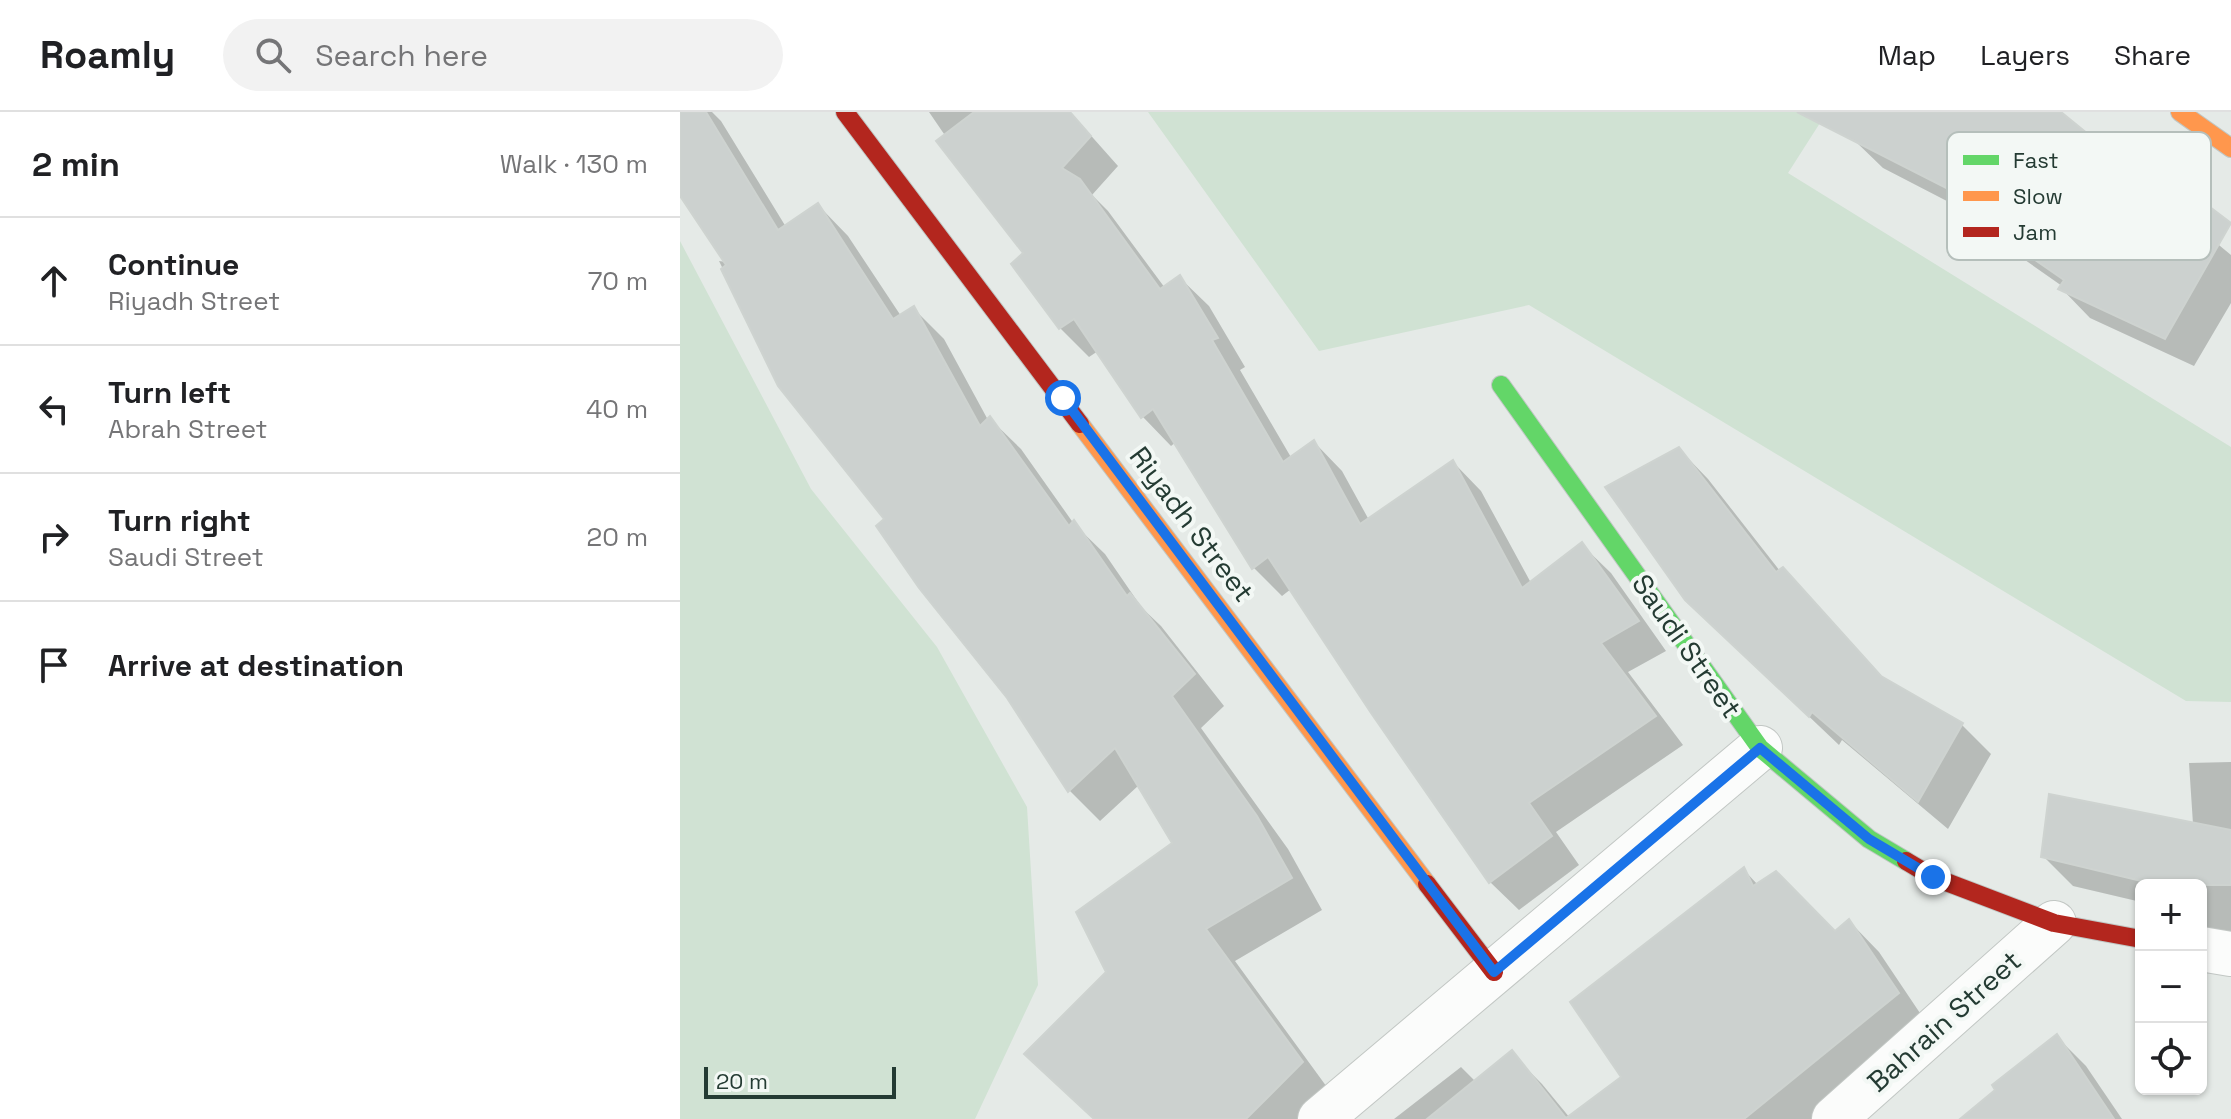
<!DOCTYPE html>
<meta charset="utf-8">
<style>
:root{--surface:#fff;--page:#f2f2f2;--text:#202124;--muted:#757577;--line:#e0e0e0}
body{margin:0;font-family:"Space Grotesk",sans-serif;background:var(--page);color:var(--text)}
.controls{position:absolute;right:24px;bottom:24px;display:grid;overflow:hidden;border-radius:12px;box-shadow:0 2px 6px #0004}
.controls button{width:72px;height:72px;display:grid;place-items:center;padding:0;border:0;border-bottom:2px solid var(--line);background:var(--surface);color:var(--text);font:40px sans-serif}
.scale{position:absolute;left:24px;bottom:20px;width:192px;box-sizing:border-box;padding-left:8px;border:4px solid #243b33;border-top:0;font-size:22px;line-height:28px;white-space:nowrap;color:#243b33;-webkit-text-stroke:6px #f3f8f5;paint-order:stroke}
.stop{position:absolute;width:24px;height:24px;margin:-18px;border:6px solid #1a73e8;border-radius:50%;background:#fff}
.stop.end{background:#1a73e8;border-color:#fff;box-shadow:0 2px 8px #0008}
.list{margin:0;padding:0;list-style:none}
h2{display:flex;justify-content:space-between;align-items:center;height:104px;margin:0;padding:0 32px;font-size:34px}
h2 small{font-size:26px;font-weight:400;color:var(--muted)}
.list li{display:grid;grid-template-columns:52px 1fr auto;gap:24px;align-items:center;box-sizing:border-box;height:128px;padding:0 32px;border-top:2px solid var(--line)}
.list b{display:block;font-size:30px;white-space:nowrap}
.list p{margin:0;font-size:26px;white-space:nowrap;color:var(--muted)}
.list em{font-size:26px;font-style:normal;color:var(--muted)}
.icon{flex:none;width:44px;height:44px;fill:none;stroke:currentColor;stroke-width:2;stroke-linecap:round;stroke-linejoin:round}
.map{position:relative;flex:none;width:1551px;height:1007px;overflow:hidden}
header{display:flex;align-items:center;gap:48px;box-sizing:border-box;height:112px;padding:0 40px;background:var(--surface);border-bottom:2px solid var(--line)}
header strong{font-size:38px}
nav{display:flex;gap:44px;margin-inline-start:auto;font-size:28px}
.search{width:560px;height:72px;background:var(--page);display:flex;align-items:center;gap:20px;box-sizing:border-box;padding:0 28px;border-radius:44px;color:var(--muted);font-size:30px}
main{display:flex}
aside{flex:1;background:var(--surface)}
.map>svg:first-child{display:block}
.green{fill:#d0e2d3}
.shadow{fill:#0003}
.building{fill:#ccd1cf;stroke:#ced3d0;stroke-width:2}
.lines{fill:none;stroke-linecap:round;stroke-linejoin:round}
.street-casing{stroke:#c2c7c4;stroke-width:46}
.fast-casing{stroke:#c0c7c4;stroke-width:20}
.slow-casing{stroke:#c0c7c4;stroke-width:20}
.jam-casing{stroke:#c0c7c4;stroke-width:20}
.street{stroke:#fbfcfb;stroke-width:44}
.fast{stroke:#63d668;stroke-width:18}
.slow{stroke:#ff974d;stroke-width:18}
.jam{stroke:#b3261e;stroke-width:18}
.route{stroke:#1a73e8;stroke-width:10}
.labels{text-anchor:middle;dominant-baseline:central;stroke-width:8;stroke-linejoin:round;paint-order:stroke}
.street-label{font-size:28px;fill:#243b33;stroke:#f3f8f5}
.key{fill:#f3f8f5;stroke:#b5bfbb;stroke-width:2}
.key-label{font-size:22px;fill:#243b33}
</style>
<header>
<strong>Roamly</strong>
<div class="search"><svg class="icon" aria-label="search" viewBox="0 0 24 24"><circle cx="10" cy="10" r="6"/><path d="M15 15l6 6"/></svg>Search here</div>
<nav><a>Map</a><a>Layers</a><a>Share</a></nav>
</header>
<main>
<aside>
<h2>2 min<small>Walk · 130 m</small></h2>
<ul class="list">
<li><svg class="icon" aria-label="ahead" viewBox="0 0 24 24"><path d="M12 20V5M6 11l6-6 6 6"/></svg><div><b>Continue</b><p>Riyadh Street</p></div><em>70 m</em></li>
<li><svg class="icon" aria-label="left" viewBox="0 0 24 24"><path d="M17 20v-9H6M10 6l-5 5 5 5"/></svg><div><b>Turn left</b><p>Abrah Street</p></div><em>40 m</em></li>
<li><svg class="icon" aria-label="right" viewBox="0 0 24 24"><path d="M7 20v-9h11M14 6l5 5-5 5"/></svg><div><b>Turn right</b><p>Saudi Street</p></div><em>20 m</em></li>
<li><svg class="icon" aria-label="arrive" viewBox="0 0 24 24"><path d="M6 21V4h12l-3 4 3 4H6"/></svg><div><b>Arrive at destination</b></div></li>
</ul>
</aside>
<div class="map">
<svg width="1551" height="1007" viewBox="0 0 1551 1007">
<rect width="100%" height="100%" fill="#e5eae7"/>
<path class="green" d="M 468,0 L 1147,0 L 1108,61 L 1551,335 L 1551,590 L 1506,589 L 849,193 L 639,239 Z
M 0,129 L 131,377 L 257,535 L 347,695 L 358,873 L 295,1007 L 0,1007 Z"/>
<path class="shadow" d="M 0,0 L 32,0 L 41,9 L 106,115 L 138,93 L 168,124 L 221,204 L 233,196 L 264,227 L 308,308 L 310,307 L 341,337 L 394,412 L 425,442 L 462,496 L 481,514 L 544,594 L 521,616 L 608,737 L 642,798 L 555,849 L 652,982 L 627,1007 L 414,1007 L 428,860 L 494,732 L 459,673 L 420,709 L 390,679 L 329,584 L 206,408 L 101,275 L 39,149 L 46,150 L 0,80 Z
M 249,0 L 390,0 L 438,54 L 412,83 L 428,99 L 485,176 L 500,166 L 529,194 L 565,255 L 560,258 L 612,347 L 634,330 L 662,359 L 689,408 L 773,350 L 801,379 L 851,471 L 902,433 L 931,461 L 986,539 L 948,560 L 1003,633 L 876,720 L 899,753 L 839,798 L 810,770 L 611,477 L 602,484 L 573,455 L 496,330 L 491,334 L 463,305 L 418,239 L 409,245 L 380,216 L 334,152 L 346,142 Z
M 1189,0 L 1378,0 L 1551,143 L 1551,191 L 1514,254 L 1410,206 L 1381,176 L 1382,174 L 1318,129 L 1290,101 L 1203,56 L 1173,27 Z
M 999,337 L 1028,367 L 1100,459 L 1103,458 L 1132,487 L 1206,569 L 1282,613 L 1311,642 L 1268,717 L 1162,628 L 1159,633 L 1037,517 Z
M 1551,650 L 1551,841 L 1521,838 L 1521,773 L 1461,773 L 1461,790 L 1393,774 L 1363,744 L 1513,712 L 1509,651 Z
M 1064,758 L 1078,773 L 1155,822 L 1169,809 L 1199,840 L 1248,913 L 1132,1007 L 714,1007 L 781,955 L 796,970 L 831,941 L 862,972 L 890,1006 L 943,966 Z
M 1377,925 L 1406,954 L 1442,1007 L 1284,1007 Z"/>
<path class="building" d="M 0,0 L 26,0 L 98,118 L 138,91 L 213,207 L 234,194 L 300,314 L 310,304 L 389,414 L 394,408 L 447,484 L 450,481 L 515,562 L 492,584 L 577,704 L 612,766 L 526,817 L 623,950 L 566,1007 L 414,1007 L 344,942 L 426,860 L 396,800 L 492,731 L 435,636 L 388,680 L 327,586 L 239,476 L 196,414 L 204,407 L 98,274 L 41,157 L 46,153 L 0,84 Z
M 294,0 L 390,0 L 411,24 L 382,56 L 400,67 L 480,177 L 500,163 L 538,226 L 532,228 L 603,350 L 634,328 L 680,412 L 773,348 L 842,476 L 902,430 L 959,509 L 921,531 L 976,604 L 849,691 L 872,724 L 809,771 L 691,601 L 588,445 L 572,457 L 473,297 L 461,306 L 394,207 L 379,217 L 331,152 L 343,141 L 256,29 Z
M 1117,0 L 1381,0 L 1451,57 L 1460,42 L 1551,111 L 1485,227 L 1378,177 L 1384,168 L 1286,100 L 1292,89 Z
M 999,335 L 1096,460 L 1103,455 L 1201,564 L 1283,611 L 1238,690 L 1132,600 L 1129,605 L 1005,488 L 925,375 Z
M 1369,682 L 1551,718 L 1551,773 L 1478,773 L 1361,745 Z
M 1064,755 L 1073,774 L 1096,759 L 1155,819 L 1169,807 L 1219,881 L 1064,1007 L 747,1007 L 832,938 L 886,1006 L 941,965 L 890,890 Z
M 1377,922 L 1434,1007 L 1280,1007 L 1315,978 L 1312,973 Z"/>
<g class="lines">
<g class="street-casing">
<path id="street" d="M 1521,837 L 1551,842
M 640,1007 L 1080,636
M 1154,1007 L 1374,811"/>
</g>
<g class="fast-casing">
<path id="fast" d="M 821,273 L 1080,636 L 1189,727 L 1226,749"/>
</g>
<g class="slow-casing">
<path id="slow" d="M 1500,0 L 1551,36
M 400,312 L 747,772"/>
</g>
<g class="jam-casing">
<path id="jam" d="M 165,0 L 400,312
M 1226,749 L 1253,765 L 1374,811 L 1461,827
M 747,772 L 814,860"/>
</g>
<use href="#street" class="street"/>
<use href="#fast" class="fast"/>
<use href="#slow" class="slow"/>
<use href="#jam" class="jam"/>
</g>
<g class="lines">
<path class="route" d="M 383,286 L 814,860 L 1080,636 L 1189,727 L 1253,765"/>
</g>
<g class="labels">
<g class="street-label">
<text transform="translate(512 412) rotate(53)">Riyadh Street</text>
<text transform="translate(1007 534) rotate(55)">Saudi Street</text>
<text transform="translate(1264 909) rotate(-42)">Bahrain Street</text>
</g>
</g>
<rect x="1267" y="20" width="264" height="128" rx="12" class="key"/>
<rect x="1283" y="43" width="36" height="10" fill="#63d668"/>
<rect x="1283" y="79" width="36" height="10" fill="#ff974d"/>
<rect x="1283" y="115" width="36" height="10" fill="#b3261e"/>
<g class="key-label">
<text x="1333" y="56">Fast</text>
<text x="1333" y="92">Slow</text>
<text x="1333" y="128">Jam</text>
</g>
</svg>
<div class="controls">
<button>+</button>
<button>−</button>
<button><svg class="icon" aria-label="locate" viewBox="0 0 24 24"><circle cx="12" cy="12" r="6"/><path d="M12 2v4M12 18v4M2 12h4M18 12h4"/></svg></button>
</div>
<div class="scale">20 m</div>
<div class="stop" style="left:383px;top:286px"></div>
<div class="stop end" style="left:1253px;top:765px"></div>
</div>
</main>
